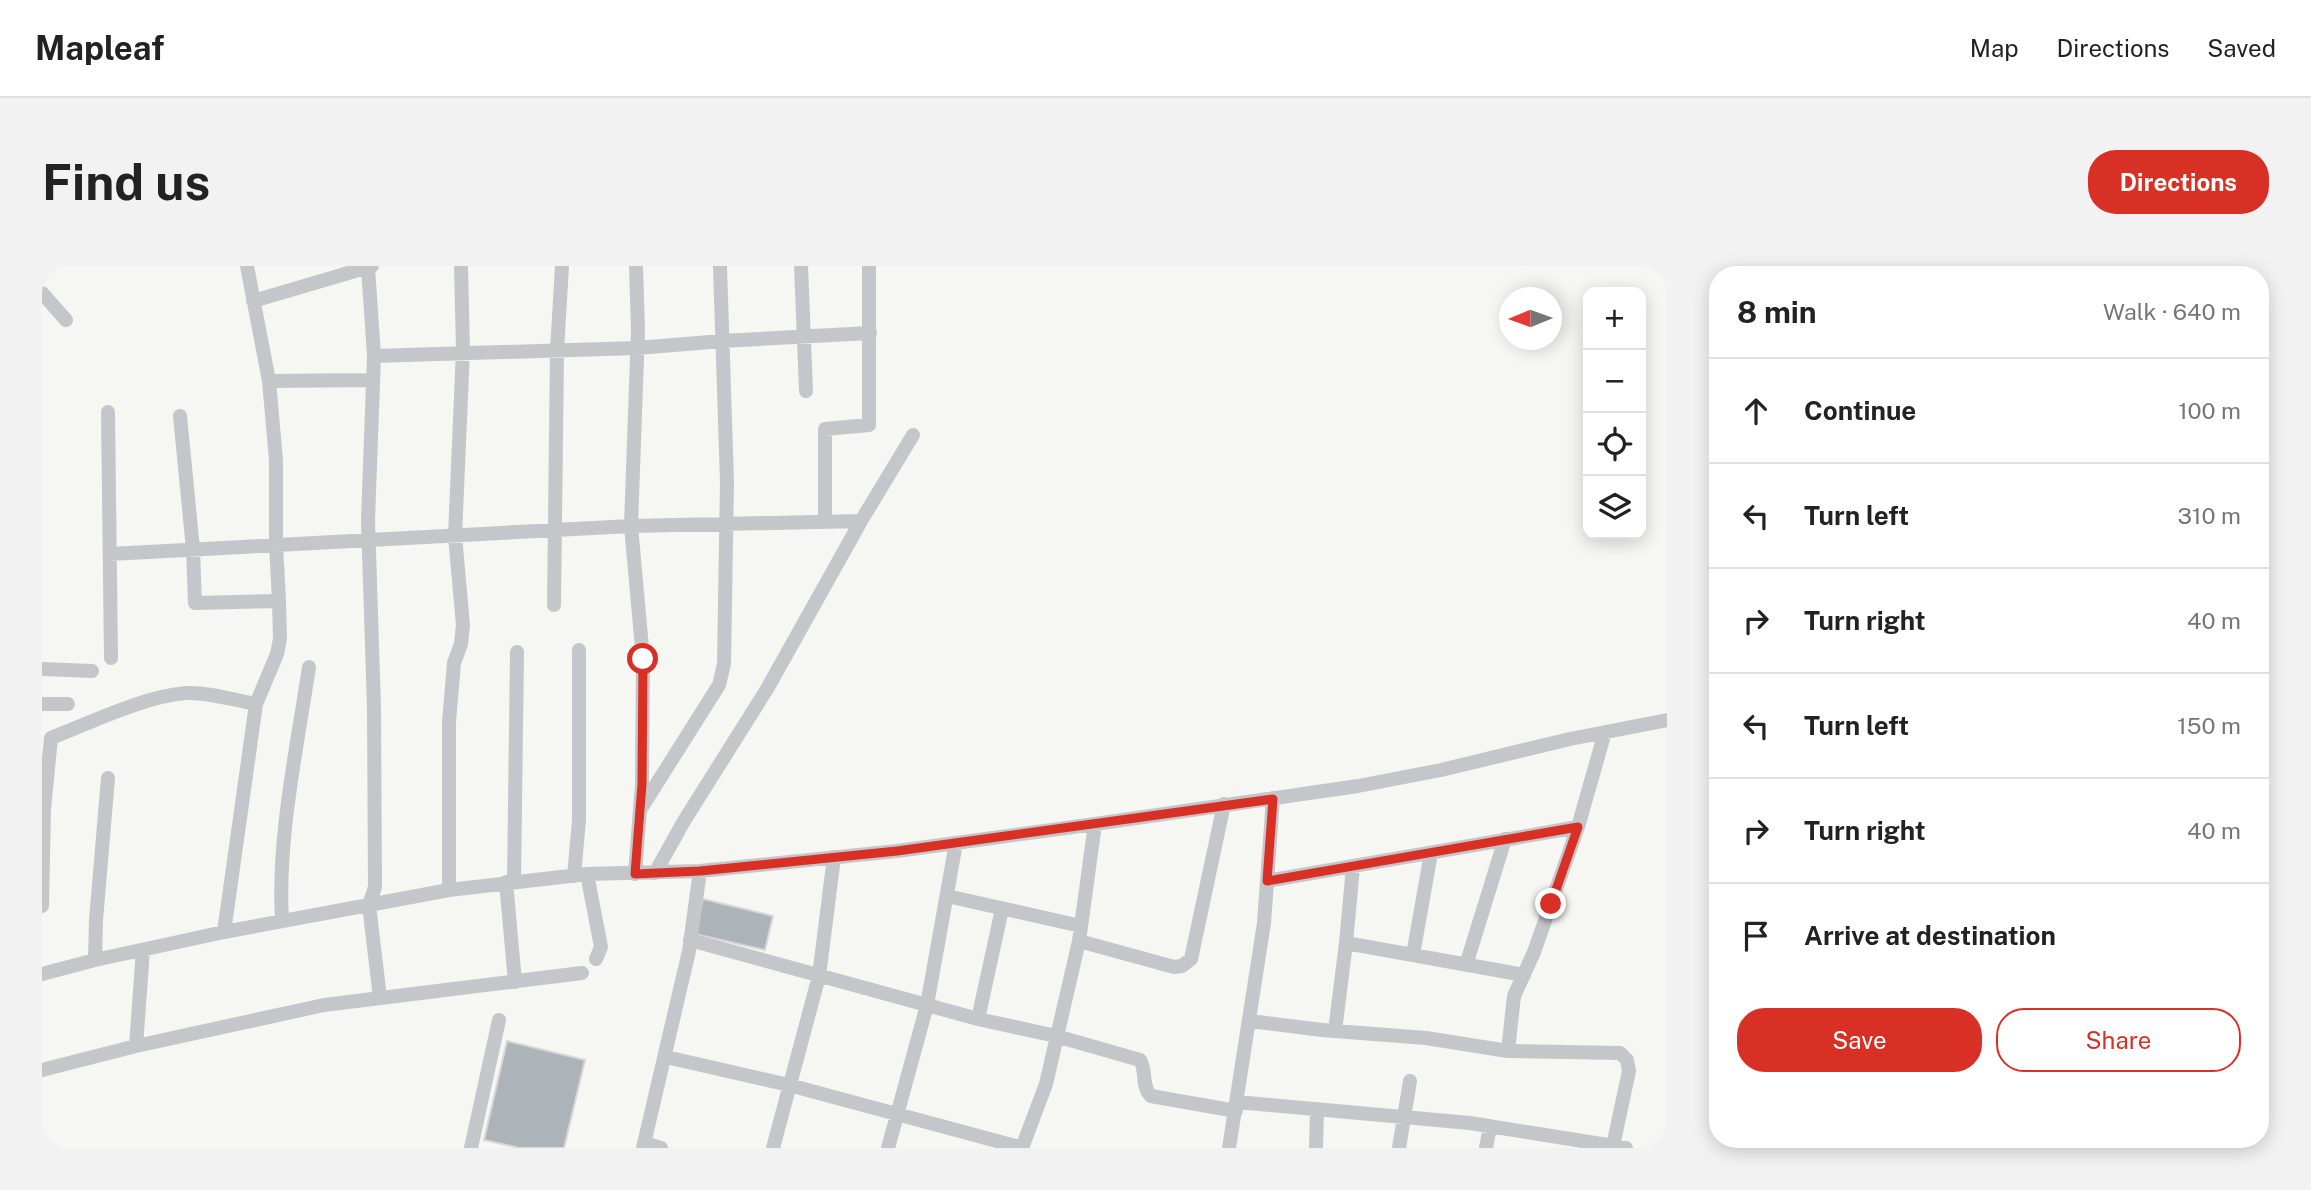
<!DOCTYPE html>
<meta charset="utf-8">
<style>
:root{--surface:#fff;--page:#f2f2f2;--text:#222;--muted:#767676;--line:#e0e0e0;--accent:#d93025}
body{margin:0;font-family:"Public Sans",sans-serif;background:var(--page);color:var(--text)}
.controls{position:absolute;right:21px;top:21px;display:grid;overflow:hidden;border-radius:14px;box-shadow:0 4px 18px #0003}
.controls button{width:63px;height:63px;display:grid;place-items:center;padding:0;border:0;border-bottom:2px solid var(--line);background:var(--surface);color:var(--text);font:35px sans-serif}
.compass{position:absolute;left:1457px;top:21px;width:63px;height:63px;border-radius:50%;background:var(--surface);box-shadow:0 4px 18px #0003;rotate:269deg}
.stop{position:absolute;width:21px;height:21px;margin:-16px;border:5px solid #d93025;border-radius:50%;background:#fff}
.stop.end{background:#d93025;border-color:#fff;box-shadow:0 2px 7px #0008}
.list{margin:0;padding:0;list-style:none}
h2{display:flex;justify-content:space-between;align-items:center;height:91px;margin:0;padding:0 28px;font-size:30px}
h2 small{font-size:23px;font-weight:400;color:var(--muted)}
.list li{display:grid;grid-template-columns:46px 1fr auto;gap:21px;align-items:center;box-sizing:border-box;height:105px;padding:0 28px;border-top:2px solid var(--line)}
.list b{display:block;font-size:26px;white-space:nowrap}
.list em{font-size:23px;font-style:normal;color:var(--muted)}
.actions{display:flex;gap:14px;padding:21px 28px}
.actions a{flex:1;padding:16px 0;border:2px solid var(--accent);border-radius:28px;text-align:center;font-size:24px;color:var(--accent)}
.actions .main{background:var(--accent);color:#fff}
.icon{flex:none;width:38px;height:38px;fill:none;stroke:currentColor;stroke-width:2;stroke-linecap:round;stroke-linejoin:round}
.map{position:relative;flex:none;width:1625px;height:882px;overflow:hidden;border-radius:28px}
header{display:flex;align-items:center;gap:42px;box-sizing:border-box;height:98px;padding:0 35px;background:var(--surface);border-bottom:2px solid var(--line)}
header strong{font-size:33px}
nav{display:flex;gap:38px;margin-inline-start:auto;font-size:24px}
.intro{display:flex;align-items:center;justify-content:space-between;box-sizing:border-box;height:168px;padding:0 42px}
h1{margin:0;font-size:49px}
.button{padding:18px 32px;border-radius:28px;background:var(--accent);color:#fff;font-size:24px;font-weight:700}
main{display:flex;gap:42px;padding:0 42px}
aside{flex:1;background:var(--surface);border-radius:28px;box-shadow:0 4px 18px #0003}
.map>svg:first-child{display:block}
.building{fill:#acb4b9;stroke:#d7d7d5;stroke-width:2}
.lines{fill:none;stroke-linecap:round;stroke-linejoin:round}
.minor{stroke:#c3c7ca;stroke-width:14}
.route{stroke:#d93025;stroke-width:9}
</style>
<header>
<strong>Mapleaf</strong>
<nav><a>Map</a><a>Directions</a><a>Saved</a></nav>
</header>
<div class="intro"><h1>Find us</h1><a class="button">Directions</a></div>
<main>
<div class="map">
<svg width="1625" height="882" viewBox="0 0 1625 882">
<rect width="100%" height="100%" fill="#f6f6f2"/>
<path class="building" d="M 661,633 L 731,650 L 723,684 L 653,668 Z
M 465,775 L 543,794 L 522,882 L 478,882 L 442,874 Z"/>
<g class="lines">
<path class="minor" d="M 205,0 L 227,115 L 234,194 L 234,278 L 237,335 L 238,373 L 235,388 L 214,438
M 759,0 L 764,125
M 326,1 L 332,90 L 326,254 L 332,442 L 333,621 L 327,639 L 338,732
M 0,27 L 24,54
M 211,35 L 330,0
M 332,90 L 595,82 L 680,75 L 828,67
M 227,115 L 331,114
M 66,146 L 69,392
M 138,150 L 151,283 L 153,337 L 237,335
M 783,256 L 783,163 L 827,159 L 827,0
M 68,288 L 589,260 L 819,255
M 512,339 L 515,85 L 520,0
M 0,403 L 50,405
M 0,438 L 26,438
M 600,541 L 677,419 L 682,398 L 685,216 L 678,0
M 1311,601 L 1304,677 L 1482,709
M 613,607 L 642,555 L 725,423 L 819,255 L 871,169
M 545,608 L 559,681 L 554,693
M 593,608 L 600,518 L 601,393 L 589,260 L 596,64 L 594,0
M 532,610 L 537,554 L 537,384
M 472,615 L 475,386
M 1225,615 L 1536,561 L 1563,466
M 464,616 L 473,716
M 407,624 L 407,456 L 412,397 L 419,378 L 421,359 L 413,270 L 421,84 L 419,0
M 905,630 L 1039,660
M 0,640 L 2,543 L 9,472 C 48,457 103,430 144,427 C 166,426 192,434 214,438 L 182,666
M 240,655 C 235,573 255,482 267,401
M 648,674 L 936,753 L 1014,770 L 1098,794 C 1105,805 1099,821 1109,830 L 1194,845
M 1037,675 L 1132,701 L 1140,700 L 1149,693 L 1182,538
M 1371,689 L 1389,587
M 53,694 L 54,654 L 66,512
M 1424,699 L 1463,573
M 0,708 L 53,694 L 182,666 L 407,624 L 545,608 L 658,605 L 855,585 L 1053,558 L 1316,520 L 1399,504 L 1528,473 L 1625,454
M 936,753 L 960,643
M 1208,755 L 1280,764 L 1384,772 L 1466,785 L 1578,787 L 1585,794 L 1587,805 L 1571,880
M 1293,765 L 1304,677
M 94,780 L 101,684
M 1466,785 L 1472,730 L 1492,686 L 1536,561
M 624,791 L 747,819 L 981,882
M 0,804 L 94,780 L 282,739 L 540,707
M 1195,836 L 1428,857 L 1584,882
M 602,877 L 619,882
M 429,882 L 457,754
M 601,882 L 647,685 L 658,605
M 731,882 L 777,710 L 792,591
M 846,882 L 885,739 L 914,577
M 980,882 L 1004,818 L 1037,675 L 1053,558
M 1187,882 L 1222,657 L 1231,532
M 1274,882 L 1275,844
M 1357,882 L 1368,815
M 1444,882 L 1448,860"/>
</g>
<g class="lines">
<path class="route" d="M 601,393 L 600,518 L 593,608 L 658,605 L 855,585 L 1231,533 L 1225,615 L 1536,561 L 1509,638"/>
</g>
</svg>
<div class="controls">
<button>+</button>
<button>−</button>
<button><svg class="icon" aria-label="locate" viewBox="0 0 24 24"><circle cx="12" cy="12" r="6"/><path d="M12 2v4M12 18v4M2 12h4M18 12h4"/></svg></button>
<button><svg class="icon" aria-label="layers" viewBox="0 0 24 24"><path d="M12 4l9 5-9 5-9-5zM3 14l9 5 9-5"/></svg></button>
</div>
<svg class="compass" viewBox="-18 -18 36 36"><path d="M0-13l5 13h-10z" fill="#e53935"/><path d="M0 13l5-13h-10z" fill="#767676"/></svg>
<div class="stop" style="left:601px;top:393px"></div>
<div class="stop end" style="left:1509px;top:638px"></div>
</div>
<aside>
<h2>8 min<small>Walk · 640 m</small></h2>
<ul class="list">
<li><svg class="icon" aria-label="ahead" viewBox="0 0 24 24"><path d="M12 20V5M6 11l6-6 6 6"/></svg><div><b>Continue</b></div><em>100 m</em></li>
<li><svg class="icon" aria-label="left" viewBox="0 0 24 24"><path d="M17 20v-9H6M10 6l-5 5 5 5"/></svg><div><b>Turn left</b></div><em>310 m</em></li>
<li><svg class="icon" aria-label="right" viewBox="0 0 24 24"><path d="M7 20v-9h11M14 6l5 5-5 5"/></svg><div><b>Turn right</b></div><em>40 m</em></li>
<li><svg class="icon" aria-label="left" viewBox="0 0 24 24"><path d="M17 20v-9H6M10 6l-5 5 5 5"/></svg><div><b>Turn left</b></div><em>150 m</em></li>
<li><svg class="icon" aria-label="right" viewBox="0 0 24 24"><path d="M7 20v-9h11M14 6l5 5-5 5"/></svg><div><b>Turn right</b></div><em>40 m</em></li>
<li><svg class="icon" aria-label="arrive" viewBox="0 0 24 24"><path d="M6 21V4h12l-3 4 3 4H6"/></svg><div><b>Arrive at destination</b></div></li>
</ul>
<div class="actions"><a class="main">Save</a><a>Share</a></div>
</aside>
</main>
